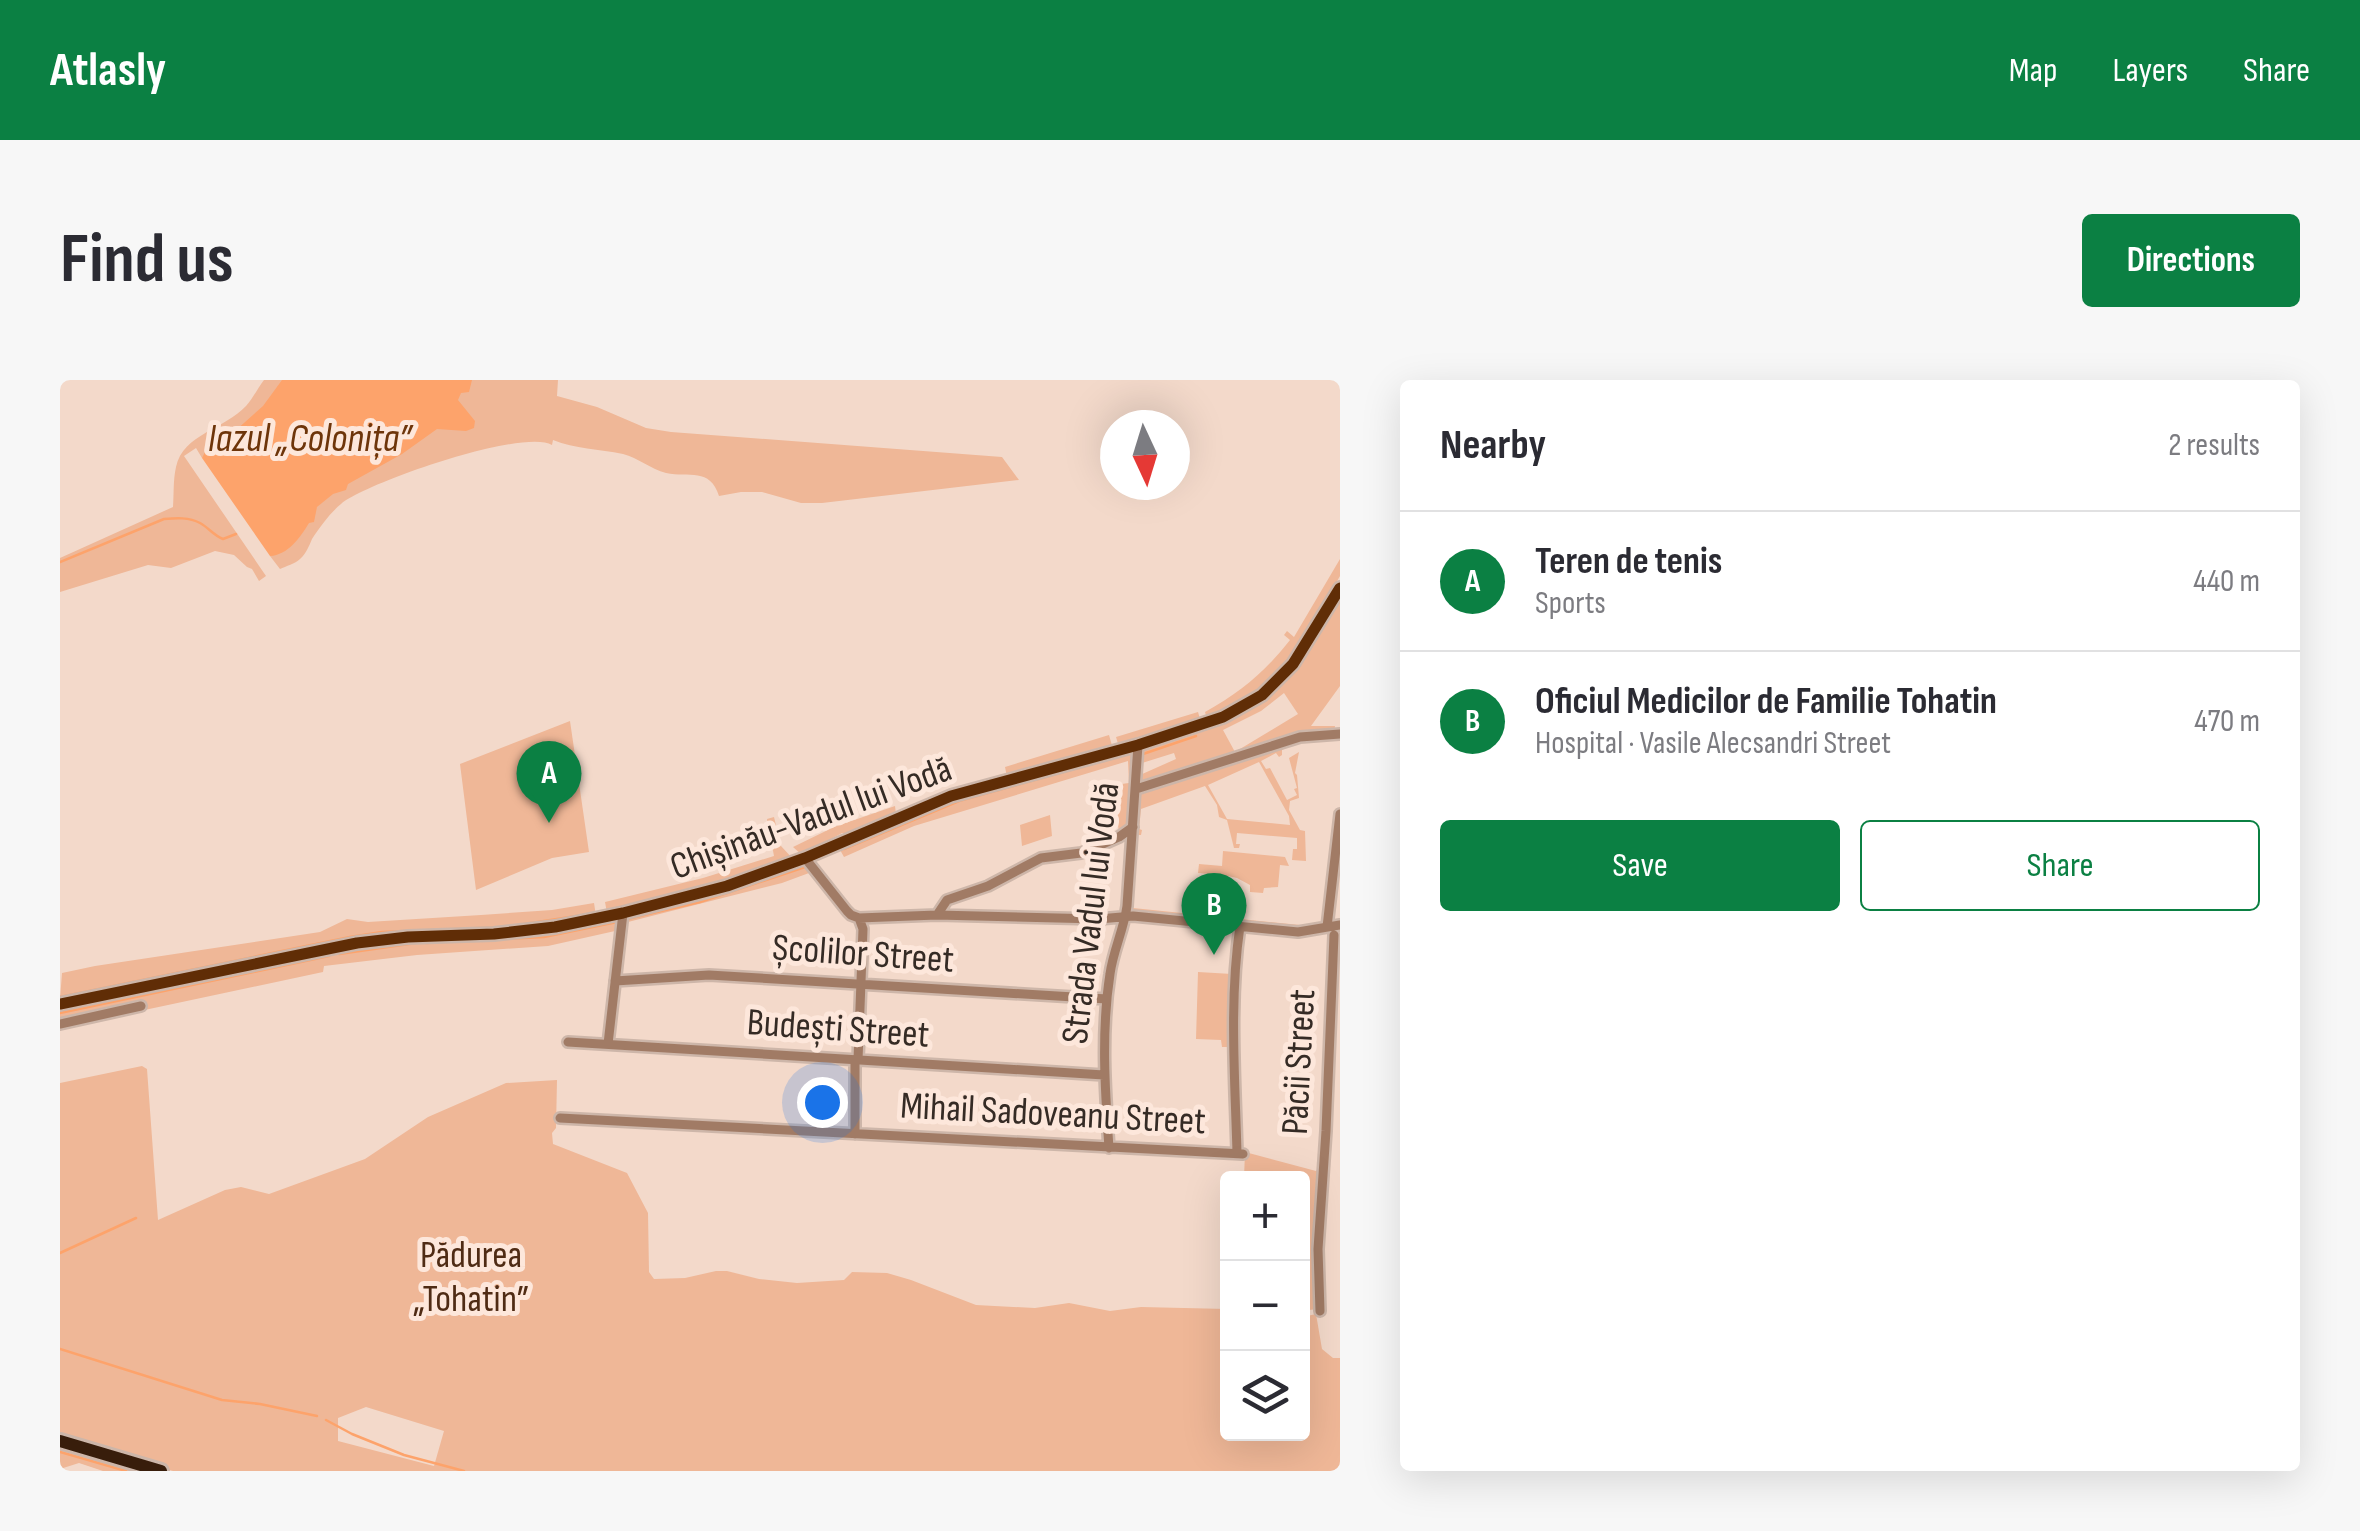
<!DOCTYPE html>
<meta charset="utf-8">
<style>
:root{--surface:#fff;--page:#f7f7f7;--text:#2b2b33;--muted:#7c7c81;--line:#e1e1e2;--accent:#0b8043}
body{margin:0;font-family:"Sofia Sans Condensed",sans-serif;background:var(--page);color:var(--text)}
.controls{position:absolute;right:30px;bottom:30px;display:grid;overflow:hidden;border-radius:10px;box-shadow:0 10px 40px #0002}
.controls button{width:90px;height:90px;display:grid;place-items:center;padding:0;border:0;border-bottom:2px solid var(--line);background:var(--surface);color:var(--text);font:50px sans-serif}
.compass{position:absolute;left:1040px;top:30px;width:90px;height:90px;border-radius:50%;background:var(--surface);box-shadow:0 10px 40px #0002;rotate:176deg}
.you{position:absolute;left:762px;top:722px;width:35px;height:35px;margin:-25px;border:8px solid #fff;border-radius:50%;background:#1a73e8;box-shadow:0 0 0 15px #1a73e833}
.badge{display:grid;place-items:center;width:65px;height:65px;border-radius:50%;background:var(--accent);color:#fff;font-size:32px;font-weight:700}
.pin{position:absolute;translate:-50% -82px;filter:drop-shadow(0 2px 5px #0008)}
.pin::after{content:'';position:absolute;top:52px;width:35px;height:30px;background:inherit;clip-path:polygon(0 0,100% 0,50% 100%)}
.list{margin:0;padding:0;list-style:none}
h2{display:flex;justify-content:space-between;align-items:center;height:130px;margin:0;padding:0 40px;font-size:42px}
h2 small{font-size:32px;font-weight:400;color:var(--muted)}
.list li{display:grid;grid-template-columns:65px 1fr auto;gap:30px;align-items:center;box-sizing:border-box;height:140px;padding:0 40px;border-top:2px solid var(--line)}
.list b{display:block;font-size:38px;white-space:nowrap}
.list p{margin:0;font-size:32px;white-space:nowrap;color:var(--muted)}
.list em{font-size:32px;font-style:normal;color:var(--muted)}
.actions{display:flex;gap:20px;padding:30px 40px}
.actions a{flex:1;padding:22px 0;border:2px solid var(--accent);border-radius:10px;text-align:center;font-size:35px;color:var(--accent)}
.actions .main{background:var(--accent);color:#fff}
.icon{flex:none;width:55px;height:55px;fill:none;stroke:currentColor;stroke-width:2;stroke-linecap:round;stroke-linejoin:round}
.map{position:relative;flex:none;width:1280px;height:1091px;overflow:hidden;border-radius:10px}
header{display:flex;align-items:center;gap:60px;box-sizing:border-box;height:140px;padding:0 50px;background:var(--accent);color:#fff}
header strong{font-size:48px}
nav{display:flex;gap:55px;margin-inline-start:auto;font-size:35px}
.intro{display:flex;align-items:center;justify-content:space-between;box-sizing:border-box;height:240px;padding:0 60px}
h1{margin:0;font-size:70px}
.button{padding:25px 45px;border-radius:10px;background:var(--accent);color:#fff;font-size:35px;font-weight:700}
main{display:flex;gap:60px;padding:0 60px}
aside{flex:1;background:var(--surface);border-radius:10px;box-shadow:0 10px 40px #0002}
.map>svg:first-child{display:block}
.green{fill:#efb797;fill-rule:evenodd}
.water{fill:#fda36b}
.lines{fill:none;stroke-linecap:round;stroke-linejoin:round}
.stream{stroke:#fda36b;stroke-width:2.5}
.minor-casing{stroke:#cdb6a9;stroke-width:14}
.major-casing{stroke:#cdb6a9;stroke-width:16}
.highway-casing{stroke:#cdb6a9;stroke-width:18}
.minor{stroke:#a17b65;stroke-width:9}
.major{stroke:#602d06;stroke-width:11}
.highway{stroke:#381d0b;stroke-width:12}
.labels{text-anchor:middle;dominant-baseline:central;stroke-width:10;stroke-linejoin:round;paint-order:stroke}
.street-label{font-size:38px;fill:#352b25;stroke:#fde7db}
.park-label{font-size:38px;fill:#4f2b14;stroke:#fde7db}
.water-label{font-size:40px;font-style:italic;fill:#6e350a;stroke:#fde7db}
</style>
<header>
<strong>Atlasly</strong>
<nav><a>Map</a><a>Layers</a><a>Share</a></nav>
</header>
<div class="intro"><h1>Find us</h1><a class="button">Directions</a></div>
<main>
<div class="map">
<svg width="1280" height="1091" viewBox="0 0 1280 1091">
<rect width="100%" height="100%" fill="#f3d9ca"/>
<path class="green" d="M 204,0 L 240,0 L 212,41 L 142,78 L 136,68 L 124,76 L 206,196 L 199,201 L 192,189 L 187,187 L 174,175 L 155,171 L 111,188 L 88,185 L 0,212 L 0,178 L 113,127 C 114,114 113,100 116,87 C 123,54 165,49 186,26 C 193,18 198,8 204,0 Z
M 359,0 L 498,0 L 497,16 L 537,27 L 586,48 L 611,52 L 942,77 L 959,100 L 762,123 L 741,123 L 702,112 L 681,112 L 659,116 C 650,87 629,98 606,93 C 591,89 578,78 563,74 C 539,69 515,69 493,60 L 492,65 C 464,48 308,102 281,124 C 270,133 260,147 252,159 C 249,166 246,174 240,179 C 235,184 226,186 220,189 L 210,176 L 230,160 Z
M 1280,179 L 1280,196 L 1233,278 L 1194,315 L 1147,339 L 1145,332 C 1181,312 1204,293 1230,260 L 1224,255 L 1227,251 L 1234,257 Z
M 1280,217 L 1280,306 L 1251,346 L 1275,346 L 1273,361 L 1239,361 L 1222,370 L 1222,375 L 1219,377 L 1216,373 L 1201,381 L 1206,389 L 1210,388 L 1227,420 L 1237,415 L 1234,409 L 1237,408 L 1229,378 L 1239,372 L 1235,393 L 1237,395 L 1239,418 L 1230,421 L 1229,430 L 1240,450 L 1245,451 L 1246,481 L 1232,480 L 1233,469 L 1237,469 L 1237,458 L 1177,453 L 1176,464 L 1180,464 L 1179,468 L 1174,468 L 1167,440 L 1159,437 L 1157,425 L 1145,406 L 1081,429 L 1079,449 L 1082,450 L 1081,455 L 1078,455 L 1073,528 L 1250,546 L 1243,549 L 1075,532 L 1070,527 L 1078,417 L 1081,410 L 1080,395 L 1116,379 L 1114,373 L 1082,383 L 1083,371 L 1174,337 L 1236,287 ZM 1224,313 L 1238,334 L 1175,372 L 1163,350 L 1201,331 ZM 1199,382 L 1229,436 L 1230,445 L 1167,439 L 1148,405 Z
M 1138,332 L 1141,342 L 1059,367 L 1056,357 Z
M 510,341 L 529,472 L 492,478 L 416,510 L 400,384 Z
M 1049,355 L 1053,369 L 947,397 L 945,387 Z
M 1074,372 L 1071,442 L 1059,454 L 1054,405 L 1069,403 L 1068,381 L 854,446 L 784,477 L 779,468 L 898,418 Z
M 835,426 L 836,434 L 794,453 L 782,453 L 742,475 L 733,467 L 774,447 Z
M 990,435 L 992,456 L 962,466 L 960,445 Z
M 714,437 L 721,466 L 733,479 L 661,504 L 547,533 L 545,522 L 643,498 L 714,476 L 707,439 Z
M 1163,471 L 1225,477 L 1229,486 L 1220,485 L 1218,507 L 1204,508 L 1203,513 L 1190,512 L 1190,505 L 1177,498 L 1168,496 L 1167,502 L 1161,502 L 1161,495 L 1138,493 L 1139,484 L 1162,486 Z
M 744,484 L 781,529 L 779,530 L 749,493 L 722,503 L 564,543 L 567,537 Z
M 534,523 L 536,536 L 454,549 L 367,552 L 0,619 L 2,593 L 35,586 L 260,552 L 287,539 L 308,542 L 421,535 L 492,530 Z
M 556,539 L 559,548 L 555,551 L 488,566 L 357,575 L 264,586 L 263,592 L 0,648 L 0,628 L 286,569 Z
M 1136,546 L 1175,548 L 1171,667 L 1162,667 L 1161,660 L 1136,659 L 1138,592 L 1172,594 L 1173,553 L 1136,549 Z
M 82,686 L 87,689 L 98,840 L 165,810 L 181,807 L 209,814 L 305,779 L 368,737 L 446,703 L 497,700 L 496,748 L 492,753 L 493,764 L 567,793 L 588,833 L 589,892 L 594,899 L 625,898 L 656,891 L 667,891 L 699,899 L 737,903 L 784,900 L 792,892 L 827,893 L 851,900 L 916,925 L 975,928 L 1009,923 L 1050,931 L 1081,927 L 1167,929 L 1168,1054 L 1242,1054 L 1243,937 L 1256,934 L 1262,969 L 1273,978 L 1280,978 L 1280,1091 L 113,1091 L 0,1058 L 0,703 ZM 306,1027 L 384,1051 L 374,1086 L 278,1061 L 278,1038 Z
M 1185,772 L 1256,791 L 1260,787 L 1254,890 L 1256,929 L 1243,931 L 1242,798 L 1184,798 Z
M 0,1066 L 87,1091 L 43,1091 L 19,1083 L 0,1089 Z"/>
<path class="water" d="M 222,0 L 412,0 L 409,12 L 401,13 L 398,20 L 415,41 L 414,48 L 406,51 L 377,49 L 342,74 L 288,104 L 286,110 L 273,114 L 257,127 L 254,142 L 249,143 C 240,158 228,175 210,176 L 142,78 L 149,64 L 175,51 L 203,26 Z"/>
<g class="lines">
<path class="stream" d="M 0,182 L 104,139 C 116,138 129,137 140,143 C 149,148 153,155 163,159 L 176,154
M 1083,374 L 1136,356
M 784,469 L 899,421 L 1072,373
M 545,531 L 624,511
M 567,539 L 640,522 L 745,487
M 366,563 L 484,557 L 557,542
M 279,574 L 356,563
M 0,617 L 290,557 L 322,552 L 444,547 L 536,533
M 0,633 L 269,576
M 0,873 L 76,838
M 0,969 L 162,1020 L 200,1024 L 257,1036
M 266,1040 L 292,1054 L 344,1075 L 404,1091
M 0,1072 L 66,1091"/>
<g class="minor-casing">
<path id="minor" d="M 1076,409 L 1240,357 L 1280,354
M 745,478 L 787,531 L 791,535 L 799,538 L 803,549 L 798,680
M 877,535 L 887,520 L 928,506 L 981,478 L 1021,473 L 1034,468 L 1059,457 L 1073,447
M 799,538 L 877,535 L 1039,539 L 1073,536 L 1238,552 L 1280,545
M 1267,547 L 1280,434
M 555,601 L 649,595 L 1047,619
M 0,644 L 81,626
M 508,662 L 1044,695
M 548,664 L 563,533
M 500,738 L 1183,774
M 795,754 L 795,680
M 1049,768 C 1045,710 1041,652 1050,594 C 1053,571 1064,549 1067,526 L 1078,365
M 1177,773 C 1175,698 1169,621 1180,546
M 1260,931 L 1258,869 L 1266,751 L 1274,555"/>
</g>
<g class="major-casing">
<path id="major" d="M 0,624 L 297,563 L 348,557 L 434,554 L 495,547 L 563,533 L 667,506 L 745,478 L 891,416 L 1078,365 L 1163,337 L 1202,315 L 1233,284 L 1280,208"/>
</g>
<g class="highway-casing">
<path id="highway" d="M 0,1061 L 101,1091"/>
</g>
<use href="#minor" class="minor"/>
<use href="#major" class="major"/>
<use href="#highway" class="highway"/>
</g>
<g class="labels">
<g class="street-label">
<text transform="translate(751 438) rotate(-20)">Chișinău-Vadul lui Vodă</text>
<text transform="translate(1031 533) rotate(-83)">Strada Vadul lui Vodă</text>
<text transform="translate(803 574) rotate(4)">Școlilor Street</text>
<text transform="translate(778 649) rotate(4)">Budești Street</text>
<text transform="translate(1239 682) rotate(-87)">Păcii Street</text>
<text transform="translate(993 734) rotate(3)">Mihail Sadoveanu Street</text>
</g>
<g class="park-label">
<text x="411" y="875">Pădurea<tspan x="411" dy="44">„Tohatin”</tspan></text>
</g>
<g class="water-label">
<text x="250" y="59">Iazul „Colonița”</text>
</g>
</g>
</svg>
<div class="controls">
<button>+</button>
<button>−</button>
<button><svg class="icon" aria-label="layers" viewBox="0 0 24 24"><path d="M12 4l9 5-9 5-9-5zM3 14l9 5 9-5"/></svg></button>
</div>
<svg class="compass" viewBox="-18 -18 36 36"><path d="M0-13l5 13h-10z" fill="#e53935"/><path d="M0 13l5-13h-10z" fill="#7c7c81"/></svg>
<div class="you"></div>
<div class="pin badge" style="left:489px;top:443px">A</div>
<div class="pin badge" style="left:1154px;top:575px">B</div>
</div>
<aside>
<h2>Nearby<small>2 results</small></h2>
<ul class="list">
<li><span class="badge">A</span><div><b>Teren de tenis</b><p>Sports</p></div><em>440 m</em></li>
<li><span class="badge">B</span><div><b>Oficiul Medicilor de Familie Tohatin</b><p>Hospital · Vasile Alecsandri Street</p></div><em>470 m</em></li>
</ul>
<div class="actions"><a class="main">Save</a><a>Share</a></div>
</aside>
</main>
